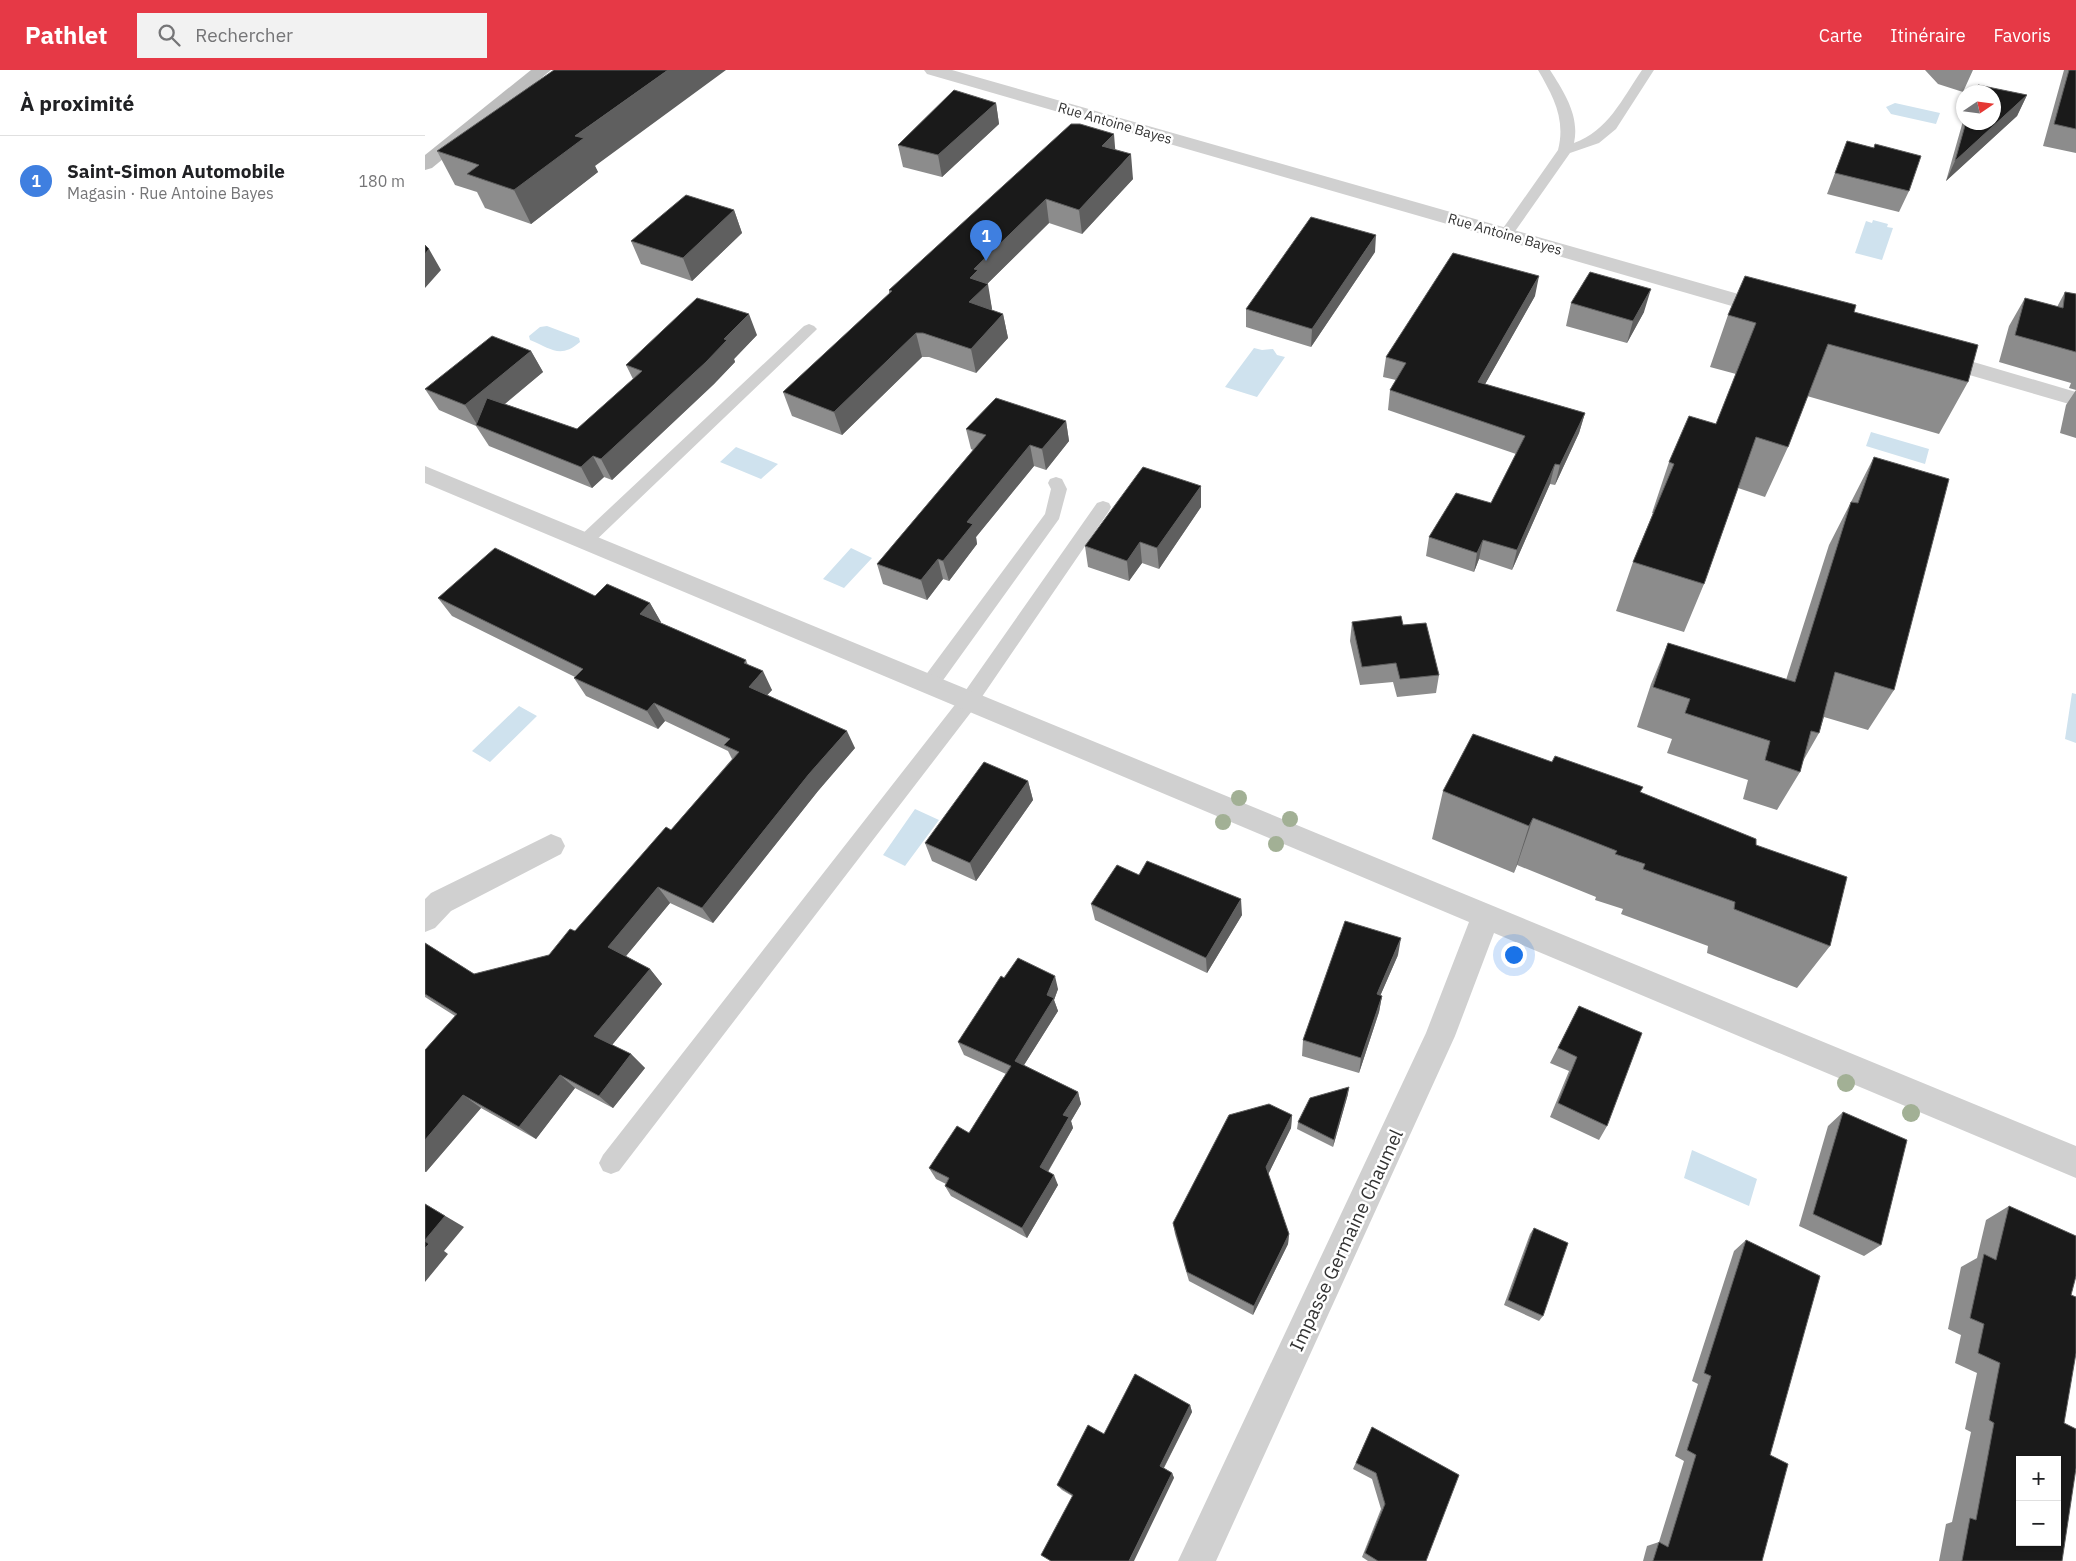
<!DOCTYPE html>
<html lang="fr">
<meta charset="utf-8">
<style>
:root{--surface:#fff;--page:#f2f2f2;--text:#202124;--muted:#757577;--line:#e0e0e0;--accent:#e63946}
body{margin:0;font-family:"IBM Plex Sans",sans-serif;background:var(--page);color:var(--text)}
.controls{position:absolute;right:15px;bottom:15px;display:grid;overflow:hidden;border-radius:0px;box-shadow:0 1px 4px #0004}
.controls button{width:45px;height:45px;display:grid;place-items:center;padding:0;border:0;border-bottom:1px solid var(--line);background:var(--surface);color:var(--text);font:25px sans-serif}
.compass{position:absolute;left:1531px;top:15px;width:45px;height:45px;border-radius:50%;background:var(--surface);box-shadow:0 1px 4px #0004;rotate:77deg}
.you{position:absolute;left:1088px;top:884px;width:18px;height:18px;margin:-12px;border:4px solid #fff;border-radius:50%;background:#1a73e8;box-shadow:0 0 0 8px #1a73e833}
.badge{display:grid;place-items:center;width:32px;height:32px;border-radius:50%;background:var(--accent);color:#fff;font-size:16px;font-weight:700}
.pin{position:absolute;translate:-50% -41px;filter:drop-shadow(0 1px 2px #0008)}
.pin::after{content:'';position:absolute;top:26px;width:18px;height:15px;background:inherit;clip-path:polygon(0 0,100% 0,50% 100%)}
.list{margin:0;padding:0;list-style:none}
h2{display:flex;justify-content:space-between;align-items:center;height:65px;margin:0;padding:0 20px;font-size:21px}
h2 small{font-size:16px;font-weight:400;color:var(--muted)}
.list li{display:grid;grid-template-columns:32px 1fr auto;gap:15px;align-items:center;box-sizing:border-box;height:90px;padding:0 20px;border-top:1px solid var(--line)}
.list b{display:block;font-size:19px;white-space:nowrap}
.list p{margin:0;font-size:16px;white-space:nowrap;color:var(--muted)}
.list em{font-size:16px;font-style:normal;color:var(--muted)}
.icon{flex:none;width:28px;height:28px;fill:none;stroke:currentColor;stroke-width:2;stroke-linecap:round;stroke-linejoin:round}
.map{position:relative;flex:none;width:1651px;height:1491px;overflow:hidden}
header{display:flex;align-items:center;gap:30px;box-sizing:border-box;height:70px;padding:0 25px;background:var(--accent);color:#fff}
header strong{font-size:24px}
nav{display:flex;gap:28px;margin-inline-start:auto;font-size:18px}
.search{width:350px;height:45px;background:var(--page);display:flex;align-items:center;gap:12px;box-sizing:border-box;padding:0 18px;border-radius:0px;color:var(--muted);font-size:19px}
main{display:flex}
aside{flex:1;background:var(--surface)}
.map>svg:first-child{display:block}
.water{fill:#cfe2ee}
.lines{fill:none;stroke-linecap:round;stroke-linejoin:round}
.service{fill:#d0d0d0;fill-rule:evenodd}
.minor{fill:#d0d0d0;fill-rule:evenodd}
.secondary{fill:#bdbdbd;fill-rule:evenodd}
.tree{fill:#a2b095}
.wall{fill:#8c8c8c}
.shaded-wall{fill:#5f5f5f}
.building{fill:#1a1a1a;stroke:#5f5f5f;fill-rule:evenodd}
.labels{text-anchor:middle;dominant-baseline:central;stroke-width:5;stroke-linejoin:round;paint-order:stroke}
.far-street-label{font-size:14px;fill:#333;stroke:#fff}
.near-street-label{font-size:19px;fill:#333;stroke:#fff}
</style>
<header>
<strong>Pathlet</strong>
<div class="search"><svg class="icon" aria-label="search" viewBox="0 0 24 24"><circle cx="10" cy="10" r="6"/><path d="M15 15l6 6"/></svg>Rechercher</div>
<nav><a>Carte</a><a>Itinéraire</a><a>Favoris</a></nav>
</header>
<main>
<aside>
<h2>À proximité<small></small></h2>
<ul class="list">
<li><span class="badge" style="background:#3f7fe0">1</span><div><b>Saint-Simon Automobile</b><p>Magasin · Rue Antoine Bayes</p></div><em>180 m</em></li>
</ul>
</aside>
<div class="map">
<svg width="1651" height="1491" viewBox="0 0 1651 1491">
<rect width="100%" height="100%" fill="#fff"/>
<path class="water" d="M 1470,33 L 1515,43 L 1511,54 L 1466,44 L 1461,37 Z
M 1448,150 L 1463,154 L 1462,157 L 1468,158 L 1457,190 L 1430,183 L 1441,151 L 1447,153 Z
M 122,256 L 154,268 L 155,272 C 135,289 127,279 105,270 L 104,266 L 115,257 Z
M 829,278 L 837,280 L 848,279 L 852,285 L 860,287 L 832,327 L 800,317 Z
M 1446,362 L 1504,379 L 1500,394 L 1441,376 Z
M 311,377 L 353,394 L 336,409 L 295,392 Z
M 426,478 L 447,488 L 419,518 L 398,509 Z
M 1647,623 L 1651,624 L 1651,673 L 1640,669 Z
M 94,636 L 112,646 L 65,692 L 47,681 Z
M 490,739 L 514,750 L 480,796 L 458,785 Z
M 1267,1080 L 1332,1109 L 1324,1136 L 1259,1108 Z"/>
<g class="lines">
<path class="service" d="M 1113,0 L 1125,0 C 1139,22 1155,46 1149,73 C 1183,61 1197,29 1217,0 L 1229,0 L 1191,59 L 1174,73 L 1145,83 L 1086,167 L 1081,168 L 1074,164 L 1133,80 C 1141,49 1128,26 1113,0 Z
M 384,254 L 389,256 L 392,259 L 389,262 L 166,475 L 160,477 L 154,475 L 151,471 L 154,467 L 379,256 Z
M 631,407 L 637,409 L 642,419 L 634,449 L 511,620 L 504,622 L 497,620 L 495,615 L 497,610 L 620,444 L 626,419 L 623,413 L 625,409 Z
M 678,431 L 684,433 L 686,437 L 684,441 L 550,637 L 194,1101 L 186,1104 L 178,1101 L 174,1093 L 178,1085 L 536,627 L 672,433 Z"/>
<path class="minor" d="M 499,0 L 527,0 L 1352,235 L 1355,240 L 1352,245 L 1345,247 L 1338,245 L 502,4 Z
M 1511,281 L 1651,322 L 1651,336 L 1503,293 L 1500,288 L 1503,283 Z
M 0,396 L 1651,1076 L 1651,1108 L 1069,863 L 1030,966 L 791,1491 L 753,1491 L 1001,963 L 1044,852 L 0,413 Z
M 126,764 L 136,768 L 140,776 L 136,784 L 26,841 L 10,858 L 0,862 L 0,829 L 6,823 Z"/>
<path class="secondary" d="M 106,0 L 126,0 L 7,98 L 0,100 L 0,85 Z"/>
</g>
<g class="tree">
<circle cx="814" cy="728" r="8"/>
<circle cx="865" cy="749" r="8"/>
<circle cx="798" cy="752" r="8"/>
<circle cx="851" cy="774" r="8"/>
<circle cx="1421" cy="1013" r="9"/>
<circle cx="1486" cy="1043" r="9"/>
</g>
<path class="wall" d="M 1500,0 L 1548,0 L 1538,22 L 1513,14 Z
M 1639,0 L 1651,0 L 1651,83 L 1618,76 Z
M 1553,15 L 1602,25 L 1592,46 L 1521,111 L 1538,51 L 1538,52 L 1568,52 L 1568,22 L 1549,22 Z
M 571,33 L 574,54 L 517,107 L 478,97 L 473,75 Z
M 1422,71 L 1449,78 L 1484,121 L 1474,142 L 1402,124 Z
M 691,80 L 708,109 L 657,164 L 624,153 L 562,214 L 567,239 L 566,240 L 578,244 L 583,268 L 551,303 L 504,287 L 497,287 L 417,365 L 367,346 L 358,322 L 464,224 L 464,220 Z
M 12,81 L 170,96 L 173,102 L 106,154 L 60,138 L 52,122 L 30,115 Z
M 309,140 L 317,163 L 267,211 L 216,194 L 206,171 Z
M 950,182 L 886,277 L 821,257 L 821,239 Z
M 1640,222 L 1651,224 L 1651,368 L 1635,363 L 1641,335 L 1651,320 L 1644,318 L 1646,313 L 1574,292 L 1584,256 L 1600,228 L 1632,237 Z
M 1110,226 L 1060,314 L 1160,343 L 1154,363 L 1130,415 L 1125,414 L 1087,500 L 1054,489 L 1049,502 L 1001,486 L 1004,467 L 1066,433 L 1091,384 L 963,340 L 965,320 L 971,310 L 958,307 L 961,287 Z
M 1146,233 L 1219,242 L 1202,273 L 1141,256 Z
M 1429,242 L 1543,312 L 1514,364 L 1382,326 L 1363,377 L 1340,427 L 1313,418 L 1279,514 L 1259,562 L 1191,541 L 1208,492 L 1228,443 L 1227,443 L 1244,392 L 1291,354 L 1311,304 L 1285,297 L 1303,245 Z
M 332,265 L 309,289 L 310,292 L 289,314 L 187,410 L 179,407 L 167,418 L 64,376 L 51,356 L 14,340 L 0,319 L 106,281 L 118,302 L 80,334 L 152,359 L 208,309 L 201,295 Z
M 641,351 L 644,371 L 621,400 L 609,396 L 551,467 L 552,474 L 524,511 L 518,509 L 502,530 L 458,514 L 452,494 L 548,380 L 546,379 L 541,359 Z
M 1449,387 L 1469,620 L 1443,660 L 1399,647 L 1394,663 L 1378,691 L 1375,702 L 1352,740 L 1318,729 L 1323,710 L 1242,683 L 1247,669 L 1212,657 L 1226,614 L 1243,573 L 1361,610 L 1404,475 Z
M 776,416 L 776,437 L 734,499 L 717,493 L 704,511 L 663,497 L 660,476 Z
M 170,526 L 225,533 L 236,553 L 321,590 L 323,595 L 347,620 L 342,625 L 430,678 L 393,721 L 288,853 L 245,833 L 201,886 L 225,899 L 237,914 L 187,975 L 206,984 L 220,998 L 188,1038 L 150,1018 L 111,1069 L 56,1038 L 1,1102 L 0,1102 L 0,980 L 30,946 L 0,927 L 0,873 L 49,904 L 124,885 L 150,861 L 246,760 L 307,689 L 303,681 L 240,651 L 233,659 L 161,626 L 149,608 L 150,607 L 27,546 L 13,528 Z
M 927,552 L 978,555 L 1014,605 L 1011,623 L 972,627 L 968,612 L 935,615 L 925,571 Z
M 1127,692 L 1215,722 L 1331,775 L 1405,876 L 1372,918 L 1282,883 L 1283,876 L 1196,844 L 1198,839 L 1170,830 L 1171,827 L 1092,795 L 1089,803 L 1007,769 L 1018,721 Z
M 603,711 L 608,730 L 551,811 L 507,791 L 500,773 Z
M 666,834 L 817,845 L 782,903 L 670,850 Z
M 973,885 L 955,926 L 957,926 L 954,942 L 934,1003 L 877,986 L 878,970 Z
M 579,908 L 633,919 L 629,930 L 633,941 L 599,995 L 653,1022 L 656,1034 L 646,1051 L 648,1058 L 623,1102 L 633,1115 L 602,1168 L 526,1126 L 520,1116 L 521,1114 L 511,1109 L 504,1098 L 544,1063 L 581,1004 L 539,985 L 533,972 Z
M 1154,936 L 1182,1056 L 1174,1070 L 1125,1047 L 1144,1001 L 1125,993 Z
M 923,1024 L 908,1077 L 872,1059 L 873,1052 Z
M 1418,1042 L 1456,1175 L 1439,1186 L 1374,1156 L 1403,1056 Z
M 867,1045 L 866,1058 L 843,1104 L 864,1164 L 863,1174 L 828,1245 L 764,1211 L 750,1164 L 748,1153 Z
M 1584,1136 L 1646,1225 L 1639,1353 L 1637,1491 L 1514,1491 L 1521,1454 L 1527,1452 L 1546,1362 L 1540,1359 L 1552,1303 L 1530,1293 L 1536,1265 L 1523,1259 L 1536,1197 L 1552,1188 L 1561,1150 Z
M 1109,1158 L 1118,1246 L 1114,1251 L 1079,1235 L 1105,1164 Z
M 1321,1170 L 1345,1385 L 1337,1491 L 1218,1491 L 1222,1476 L 1234,1472 L 1259,1391 L 1250,1386 L 1273,1314 L 1267,1311 L 1309,1181 Z
M 765,1335 L 767,1342 L 739,1398 L 747,1403 L 749,1408 L 647,1426 L 637,1420 L 632,1415 L 679,1364 Z
M 947,1357 L 1001,1491 L 943,1491 L 937,1487 L 956,1439 L 947,1409 L 928,1399 Z"/>
<path class="shaded-wall" d="M 243,0 L 301,0 L 170,96 L 173,102 L 106,154 L 89,120 L 150,66 Z
M 1602,25 L 1592,46 L 1521,111 L 1530,91 Z
M 571,33 L 574,54 L 517,107 L 513,85 Z
M 689,64 L 691,89 L 677,76 Z
M 706,84 L 708,109 L 657,164 L 654,140 Z
M 621,129 L 624,153 L 558,218 L 563,214 L 567,239 L 548,257 L 544,232 L 545,208 L 549,199 Z
M 309,140 L 317,163 L 267,211 L 258,188 Z
M 951,165 L 950,182 L 886,277 L 887,259 Z
M 4,179 L 16,200 L 0,218 L 0,184 Z
M 1114,206 L 1110,226 L 1050,332 L 1053,312 Z
M 1226,219 L 1219,242 L 1202,273 L 1208,251 Z
M 324,244 L 332,265 L 309,289 L 310,292 L 289,314 L 187,410 L 176,389 Z
M 578,244 L 583,268 L 551,303 L 546,279 Z
M 491,263 L 497,287 L 417,365 L 409,342 Z
M 106,281 L 118,302 L 53,356 L 40,335 Z
M 1160,343 L 1154,363 L 1130,415 L 1135,395 Z
M 641,351 L 644,371 L 621,400 L 617,379 Z
M 605,375 L 609,396 L 551,467 L 552,474 L 524,511 L 518,491 L 542,452 Z
M 168,386 L 179,407 L 167,418 L 156,397 Z
M 1130,394 L 1125,414 L 1087,500 L 1092,480 Z
M 776,416 L 776,437 L 734,499 L 732,478 Z
M 1058,470 L 1054,489 L 1049,502 L 1052,483 Z
M 715,472 L 717,493 L 704,511 L 702,491 Z
M 513,489 L 518,509 L 502,530 L 496,510 Z
M 225,533 L 236,552 L 226,562 L 215,544 Z
M 338,601 L 347,620 L 333,635 L 324,617 Z
M 229,633 L 240,651 L 233,659 L 222,641 Z
M 422,661 L 430,678 L 393,721 L 288,853 L 277,838 L 384,704 Z
M 603,711 L 608,730 L 551,811 L 545,793 Z
M 1108,748 L 1092,795 L 1089,803 L 1104,756 Z
M 233,817 L 245,833 L 196,892 L 183,877 Z
M 816,829 L 817,845 L 782,903 L 781,888 Z
M 976,868 L 973,885 L 949,940 L 952,924 Z
M 225,899 L 237,914 L 183,980 L 169,966 Z
M 630,906 L 633,919 L 629,930 L 633,941 L 594,1003 L 590,991 L 622,925 Z
M 957,926 L 954,942 L 934,1003 L 936,988 Z
M 206,984 L 220,998 L 188,1038 L 174,1026 Z
M 135,1005 L 150,1018 L 111,1069 L 94,1057 Z
M 924,1017 L 923,1024 L 908,1077 L 909,1070 Z
M 653,1022 L 656,1034 L 646,1051 L 648,1058 L 619,1108 L 615,1097 L 638,1045 Z
M 38,1025 L 56,1038 L 1,1102 L 0,1101 L 0,1070 Z
M 867,1045 L 866,1058 L 841,1109 L 841,1097 Z
M 629,1105 L 633,1115 L 602,1168 L 597,1158 Z
M 0,1134 L 39,1157 L 19,1181 L 23,1184 L 0,1212 Z
M 864,1164 L 863,1174 L 828,1245 L 829,1236 Z
M 765,1335 L 767,1342 L 737,1401 L 735,1396 Z
M 747,1403 L 749,1408 L 709,1491 L 704,1491 Z"/>
<path class="building" d="M 129,0 L 243,0 L 150,66 L 159,68 L 89,120 L 42,104 L 54,95 L 12,81 Z
M 1644,0 L 1651,0 L 1651,59 L 1629,54 Z
M 1553,15 L 1602,25 L 1530,91 L 1541,52 L 1568,52 L 1568,22 L 1550,22 Z
M 529,20 L 571,33 L 513,85 L 473,75 Z
M 646,54 L 655,54 L 689,64 L 677,76 L 706,84 L 654,140 L 621,129 L 549,199 L 553,200 L 545,208 L 563,214 L 544,232 L 578,244 L 546,279 L 498,263 L 491,263 L 409,342 L 358,322 L 467,221 L 464,220 Z
M 1422,71 L 1449,78 L 1450,74 L 1496,86 L 1484,121 L 1410,103 Z
M 261,125 L 309,140 L 258,188 L 206,171 Z
M 886,147 L 951,165 L 887,259 L 821,239 Z
M 0,175 L 4,179 L 0,184 Z
M 1028,183 L 1114,206 L 1053,312 L 1160,343 L 1135,395 L 1130,394 L 1092,480 L 1058,470 L 1052,483 L 1004,467 L 1031,423 L 1066,433 L 1100,366 L 965,320 L 981,293 L 961,287 Z
M 1165,202 L 1226,219 L 1208,251 L 1146,233 Z
M 1320,206 L 1431,235 L 1429,242 L 1553,275 L 1543,312 L 1403,274 L 1363,377 L 1331,367 L 1279,514 L 1208,492 L 1249,394 L 1244,392 L 1264,346 L 1291,354 L 1331,253 L 1303,245 Z
M 1640,222 L 1651,224 L 1651,282 L 1590,265 L 1600,228 L 1638,238 Z
M 272,228 L 324,244 L 299,269 L 302,270 L 281,292 L 176,389 L 168,386 L 156,397 L 51,355 L 62,328 L 152,359 L 217,301 L 201,295 Z
M 67,266 L 106,281 L 40,335 L 0,319 Z
M 571,328 L 641,351 L 617,379 L 605,375 L 542,452 L 548,454 L 518,491 L 513,489 L 496,510 L 452,494 L 561,365 L 541,359 Z
M 1449,387 L 1524,409 L 1469,620 L 1410,602 L 1394,663 L 1386,661 L 1375,702 L 1340,690 L 1345,671 L 1260,643 L 1265,629 L 1228,617 L 1243,573 L 1370,612 L 1426,432 L 1433,433 Z
M 718,397 L 776,416 L 732,478 L 715,472 L 702,491 L 660,476 Z
M 70,478 L 170,526 L 182,514 L 225,533 L 215,544 L 321,590 L 319,593 L 338,601 L 324,617 L 422,661 L 384,704 L 277,838 L 233,817 L 183,877 L 225,899 L 169,966 L 206,984 L 174,1026 L 135,1005 L 94,1057 L 38,1025 L 0,1070 L 0,980 L 32,944 L 0,924 L 0,873 L 49,904 L 124,885 L 145,859 L 150,861 L 241,757 L 246,760 L 314,682 L 299,675 L 305,669 L 229,633 L 222,641 L 149,608 L 158,599 L 13,528 Z
M 976,546 L 978,555 L 1001,553 L 1014,605 L 975,609 L 971,593 L 937,597 L 927,552 Z
M 1048,664 L 1127,692 L 1130,686 L 1218,717 L 1215,722 L 1331,769 L 1331,775 L 1422,807 L 1405,876 L 1309,839 L 1310,832 L 1218,799 L 1220,794 L 1190,784 L 1192,781 L 1108,748 L 1104,756 L 1018,721 Z
M 559,692 L 603,711 L 545,793 L 500,773 Z
M 722,791 L 816,829 L 781,888 L 666,834 L 692,795 L 714,805 Z
M 920,851 L 976,868 L 952,924 L 957,926 L 936,988 L 878,970 Z
M 593,888 L 630,906 L 622,925 L 629,928 L 590,991 L 653,1022 L 638,1045 L 644,1047 L 615,1097 L 629,1105 L 597,1158 L 520,1116 L 524,1108 L 504,1098 L 532,1056 L 544,1063 L 586,996 L 533,972 L 576,906 L 579,908 Z
M 1154,936 L 1217,963 L 1182,1056 L 1133,1033 L 1152,987 L 1133,978 Z
M 924,1017 L 909,1070 L 873,1052 L 885,1028 Z
M 844,1034 L 867,1045 L 841,1097 L 864,1164 L 829,1236 L 762,1202 L 748,1153 L 804,1045 Z
M 1418,1042 L 1482,1070 L 1456,1175 L 1388,1144 Z
M 0,1134 L 20,1146 L 0,1170 Z
M 1584,1136 L 1651,1166 L 1651,1206 L 1646,1225 L 1651,1227 L 1651,1283 L 1639,1353 L 1651,1359 L 1651,1398 L 1637,1491 L 1537,1491 L 1545,1448 L 1551,1450 L 1569,1353 L 1564,1350 L 1575,1293 L 1553,1283 L 1559,1254 L 1545,1248 L 1559,1184 L 1571,1190 ZM 1595,1390 L 1632,1390 L 1632,1472 L 1595,1472 Z
M 1109,1158 L 1143,1173 L 1118,1246 L 1083,1230 Z
M 1321,1170 L 1395,1206 L 1345,1385 L 1363,1394 L 1337,1491 L 1228,1491 L 1234,1472 L 1243,1477 L 1271,1385 L 1262,1380 L 1286,1306 L 1279,1303 Z
M 0,1171 L 4,1174 L 0,1178 Z
M 710,1304 L 765,1335 L 735,1396 L 747,1403 L 704,1491 L 626,1491 L 616,1485 L 648,1425 L 632,1415 L 663,1355 L 679,1364 Z
M 947,1357 L 1034,1405 L 1001,1491 L 953,1491 L 940,1483 L 960,1434 L 951,1403 L 931,1393 Z"/>
<g class="labels">
<g class="far-street-label">
<text transform="translate(690 53) rotate(16)">Rue Antoine Bayes</text>
<text transform="translate(1080 164) rotate(16)">Rue Antoine Bayes</text>
</g>
<g class="near-street-label">
<text transform="translate(921 1170) rotate(-65)">Impasse Germaine Chaumel</text>
</g>
</g>
</svg>
<div class="controls">
<button>+</button>
<button>−</button>
</div>
<svg class="compass" viewBox="-18 -18 36 36"><path d="M0-13l5 13h-10z" fill="#e53935"/><path d="M0 13l5-13h-10z" fill="#757577"/></svg>
<div class="you"></div>
<div class="pin badge" style="left:561px;top:191px;background:#3f7fe0">1</div>
</div>
</main>
